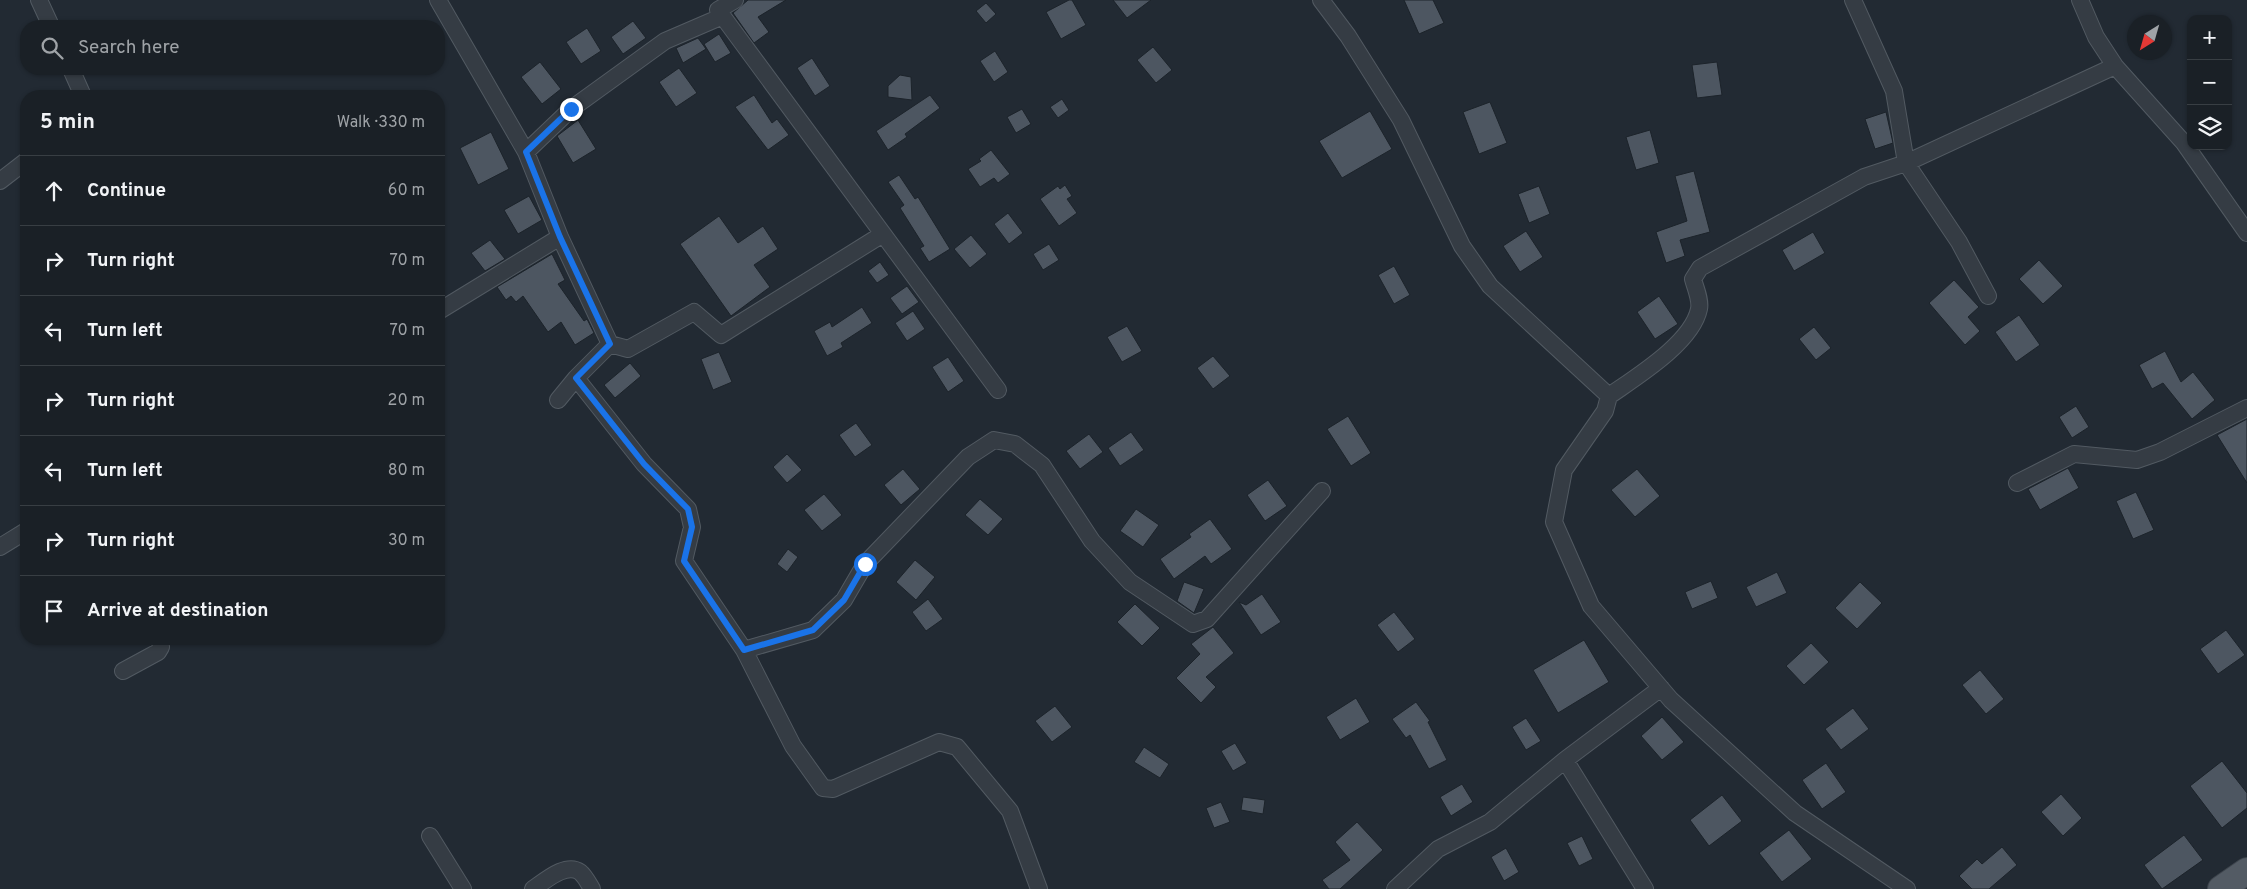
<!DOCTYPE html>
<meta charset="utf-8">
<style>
:root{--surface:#1a2026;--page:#23282e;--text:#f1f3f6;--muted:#9fa3a7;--line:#383e43}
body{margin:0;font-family:Overpass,sans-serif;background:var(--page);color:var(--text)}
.controls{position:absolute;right:15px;top:15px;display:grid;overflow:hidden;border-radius:10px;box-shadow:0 1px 4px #0004}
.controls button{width:45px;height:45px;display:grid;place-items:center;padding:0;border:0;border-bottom:1px solid var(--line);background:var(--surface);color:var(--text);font:25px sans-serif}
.compass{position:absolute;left:2127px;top:15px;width:45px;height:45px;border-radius:50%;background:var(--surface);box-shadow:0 1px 4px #0004;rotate:217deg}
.stop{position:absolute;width:15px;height:15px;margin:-11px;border:4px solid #1a73e8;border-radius:50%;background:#fff}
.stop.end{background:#1a73e8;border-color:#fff;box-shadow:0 1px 5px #0008}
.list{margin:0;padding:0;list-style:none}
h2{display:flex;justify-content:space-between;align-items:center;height:65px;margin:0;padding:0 20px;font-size:21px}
h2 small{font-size:16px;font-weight:400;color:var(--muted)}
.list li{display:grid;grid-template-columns:32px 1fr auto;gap:15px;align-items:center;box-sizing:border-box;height:70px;padding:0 20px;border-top:1px solid var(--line)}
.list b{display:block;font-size:19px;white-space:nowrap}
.list em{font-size:16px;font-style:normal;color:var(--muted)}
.icon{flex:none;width:28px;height:28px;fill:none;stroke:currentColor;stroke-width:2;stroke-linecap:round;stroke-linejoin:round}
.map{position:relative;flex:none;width:2247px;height:889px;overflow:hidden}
.search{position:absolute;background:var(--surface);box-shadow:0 1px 4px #0004;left:20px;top:20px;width:425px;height:55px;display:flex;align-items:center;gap:12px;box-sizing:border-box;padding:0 18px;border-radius:20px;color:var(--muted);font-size:19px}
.panel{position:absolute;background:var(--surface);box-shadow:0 1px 4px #0004;left:20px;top:90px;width:425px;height:555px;border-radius:20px}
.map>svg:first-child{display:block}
.building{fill:#4d5661;stroke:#1c232a}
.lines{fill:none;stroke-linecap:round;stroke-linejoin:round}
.minor-casing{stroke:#525a62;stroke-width:18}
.primary-casing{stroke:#3e454d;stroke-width:28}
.minor{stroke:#353c44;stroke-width:16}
.primary{stroke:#535b64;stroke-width:26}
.route{stroke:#1a73e8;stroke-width:6}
</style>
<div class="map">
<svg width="2247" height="889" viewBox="0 0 2247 889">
<rect width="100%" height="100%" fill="#222a33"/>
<path class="building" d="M 748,0 L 786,0 L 758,17 L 769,32 L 754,43 L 733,13 Z
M 1069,0 L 1072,0 L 1086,25 L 1061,39 L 1046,12 Z
M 1113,0 L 1151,0 L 1127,18 Z
M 1404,0 L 1433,0 L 1444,23 L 1419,34 Z
M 986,3 L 996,14 L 986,23 L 976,11 Z
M 633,21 L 646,38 L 623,54 L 611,37 Z
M 587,28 L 601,51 L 581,64 L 566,42 Z
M 719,34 L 731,53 L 715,62 L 704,44 Z
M 698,38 L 706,49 L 683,63 L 676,48 Z
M 1153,47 L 1172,70 L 1156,83 L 1137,60 Z
M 995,51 L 1008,72 L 994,82 L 980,61 Z
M 812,58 L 830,86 L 815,96 L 797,68 Z
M 540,62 L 561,89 L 542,104 L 521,77 Z
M 1717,62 L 1722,95 L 1697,98 L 1692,65 Z
M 679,68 L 697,93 L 676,107 L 659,82 Z
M 900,75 L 911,77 L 912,100 L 888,97 L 888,86 Z
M 754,95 L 772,123 L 777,119 L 789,135 L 768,150 L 735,107 Z
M 930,95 L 940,108 L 905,134 L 907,137 L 888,150 L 876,131 Z
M 1062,99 L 1069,110 L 1058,118 L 1050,107 Z
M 1490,102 L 1507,143 L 1479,154 L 1463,112 Z
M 1022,109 L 1031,124 L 1016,133 L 1007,117 Z
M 1370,111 L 1392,149 L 1342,178 L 1319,141 Z
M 1886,112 L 1893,143 L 1875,149 L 1865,119 Z
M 578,120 L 596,149 L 573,163 L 557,136 Z
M 1650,130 L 1659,163 L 1636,170 L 1626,137 Z
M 491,132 L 509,169 L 478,185 L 460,148 Z
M 991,150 L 1010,174 L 998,183 L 994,178 L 980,187 L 968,169 L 981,161 L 979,159 Z
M 1694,171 L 1710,232 L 1680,240 L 1685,256 L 1666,263 L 1656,232 L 1687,221 L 1675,176 Z
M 899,175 L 915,199 L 918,197 L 950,249 L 929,262 L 920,248 L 924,246 L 900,208 L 904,205 L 888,182 Z
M 1065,185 L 1072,196 L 1067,199 L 1077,213 L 1059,226 L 1040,199 L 1058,186 L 1060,189 Z
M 1539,186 L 1550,214 L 1529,223 L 1518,194 Z
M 529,196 L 542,220 L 518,234 L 504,210 Z
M 1008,213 L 1023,233 L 1009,244 L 994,224 Z
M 719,216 L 738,243 L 763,226 L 778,249 L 754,265 L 770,287 L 731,316 L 680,244 Z
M 1526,231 L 1543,257 L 1520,272 L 1503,246 Z
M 1813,232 L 1825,253 L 1794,271 L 1782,250 Z
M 971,235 L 987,254 L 970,268 L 954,249 Z
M 490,240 L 505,259 L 485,271 L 471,253 Z
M 1049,244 L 1059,260 L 1043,270 L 1033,254 Z
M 552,254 L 565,280 L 558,284 L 584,321 L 587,319 L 594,333 L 575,345 L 561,322 L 548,332 L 523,296 L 516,302 L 511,296 L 506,300 L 497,287 Z
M 2039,260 L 2063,286 L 2043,304 L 2019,279 Z
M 880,262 L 889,275 L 877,283 L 868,271 Z
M 1394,266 L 1410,295 L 1394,304 L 1378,275 Z
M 1954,280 L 1979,307 L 1968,317 L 1980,331 L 1965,345 L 1929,303 Z
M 907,286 L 919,302 L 902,314 L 890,298 Z
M 1659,296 L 1678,324 L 1655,339 L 1637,312 Z
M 862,307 L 872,323 L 841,343 L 843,347 L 827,356 L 814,331 L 830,322 L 832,327 Z
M 913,311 L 925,329 L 907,341 L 895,323 Z
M 2019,315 L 2040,345 L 2016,362 L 1995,332 Z
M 1127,326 L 1142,351 L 1122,362 L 1107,337 Z
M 1814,327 L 1831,348 L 1816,360 L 1799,339 Z
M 2165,351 L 2181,382 L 2193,372 L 2215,400 L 2192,419 L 2163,383 L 2152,389 L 2139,365 Z
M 719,352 L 732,382 L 713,390 L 701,359 Z
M 1213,356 L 1230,376 L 1213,389 L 1197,368 Z
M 948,357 L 964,381 L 948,392 L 932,367 Z
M 630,363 L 641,376 L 615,398 L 604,385 Z
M 2076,406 L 2089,427 L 2072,438 L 2059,417 Z
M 1348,416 L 1371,453 L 1351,466 L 1327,429 Z
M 2247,419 L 2247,483 L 2217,435 Z
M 856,423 L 872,445 L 855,457 L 839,435 Z
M 1131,432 L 1144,450 L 1120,466 L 1108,448 Z
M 1089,434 L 1103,452 L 1080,469 L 1066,451 Z
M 787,454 L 802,470 L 787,483 L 773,467 Z
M 2068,468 L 2079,488 L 2040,510 L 2028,489 Z
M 903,469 L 920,489 L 901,505 L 884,485 Z
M 1637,469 L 1660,496 L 1635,517 L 1611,490 Z
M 1268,480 L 1287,506 L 1265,521 L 1247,495 Z
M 2136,492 L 2154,530 L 2133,539 L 2116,501 Z
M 824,494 L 842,515 L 822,531 L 804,510 Z
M 980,499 L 1003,519 L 988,535 L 965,515 Z
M 1136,509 L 1159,525 L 1143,547 L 1120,531 Z
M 1210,519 L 1232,549 L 1211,564 L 1205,556 L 1174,579 L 1160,559 L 1191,537 L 1189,534 Z
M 788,549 L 798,557 L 787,572 L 777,564 Z
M 915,560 L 935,577 L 916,600 L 896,582 Z
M 1777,572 L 1787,593 L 1756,607 L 1746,587 Z
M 1711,581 L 1718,598 L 1692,609 L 1685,592 Z
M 1184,582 L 1204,589 L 1194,613 L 1177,601 Z
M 1860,582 L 1882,603 L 1857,629 L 1835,608 Z
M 1262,594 L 1281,622 L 1261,635 L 1239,602 L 1246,605 Z
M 928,599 L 943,619 L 926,631 L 912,612 Z
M 1135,604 L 1160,628 L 1142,646 L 1117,622 Z
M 1394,612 L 1415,639 L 1398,652 L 1377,625 Z
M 1213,627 L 1234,653 L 1206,677 L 1216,687 L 1201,703 L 1176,678 L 1200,654 L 1191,644 Z
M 2226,630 L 2245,655 L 2218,674 L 2200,649 Z
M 1584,640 L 1609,682 L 1558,713 L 1533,670 Z
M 1811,643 L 1829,662 L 1804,685 L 1786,666 Z
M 1980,670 L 2004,699 L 1986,714 L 1962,685 Z
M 1356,698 L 1370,722 L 1340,740 L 1326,717 Z
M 1416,702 L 1430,721 L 1428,722 L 1447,760 L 1429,769 L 1410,735 L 1406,738 L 1392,719 Z
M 1055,706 L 1072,727 L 1052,742 L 1035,721 Z
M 1853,708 L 1869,729 L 1841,750 L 1825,729 Z
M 1662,717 L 1684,742 L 1662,760 L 1641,736 Z
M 1526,718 L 1541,741 L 1526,750 L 1512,727 Z
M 1235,743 L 1247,763 L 1233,771 L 1221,751 Z
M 1144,747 L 1169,764 L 1160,778 L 1134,762 Z
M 2222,761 L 2247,793 L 2247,808 L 2222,828 L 2190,786 Z
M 1826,763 L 1846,792 L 1822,809 L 1802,780 Z
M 1462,784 L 1473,802 L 1451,816 L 1440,797 Z
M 2061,794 L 2082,818 L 2063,836 L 2041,812 Z
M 1722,795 L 1742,821 L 1709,846 L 1690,820 Z
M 1243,797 L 1265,800 L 1263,814 L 1241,810 Z
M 1221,802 L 1230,822 L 1214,828 L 1206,808 Z
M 1357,822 L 1383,850 L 1340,889 L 1329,889 L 1322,880 L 1350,860 L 1335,842 Z
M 1789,830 L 1812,859 L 1782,882 L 1759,853 Z
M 2184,835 L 2203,860 L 2162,889 L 2144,865 Z
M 1582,836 L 1593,859 L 1579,866 L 1567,843 Z
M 2002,847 L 2017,865 L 1989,889 L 1972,889 L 1959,876 L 1977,859 L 1982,864 Z
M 1506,848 L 1519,872 L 1504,881 L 1491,857 Z"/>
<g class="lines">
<g class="minor-casing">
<path id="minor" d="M 39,0 L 51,26
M 438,0 L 526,152 L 560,237 L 610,344 L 576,378 L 644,464 L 688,509 L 692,527 L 684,561 L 744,650 L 793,746 L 823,788 L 833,789 L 939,742 L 957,747 L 1010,811 L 1039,889
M 735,0 L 718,10 L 998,390
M 1321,0 L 1348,36 L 1401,120 L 1462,246 L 1490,286 L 1609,396 L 1605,411 L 1564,470 L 1554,522 L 1591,606 L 1671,700 L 1795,813 L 1907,889
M 1853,0 L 1894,91 L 1906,163 L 2115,66
M 2080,0 L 2096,37 L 2115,66 L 2184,143 L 2247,233
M 71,69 L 83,96
M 526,152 L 571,109 L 665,41 L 723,16
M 0,181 L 26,161
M 439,311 L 560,237
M 610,344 L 628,349 L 694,312 L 721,335 L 883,234
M 1609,396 C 1636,377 1692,343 1699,309 C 1701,300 1695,287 1693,279 L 1700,268 L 1864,177 L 1906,163 L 1959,242 L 1988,296
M 558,400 L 576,378
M 2017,483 L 2074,454 L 2137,460 L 2160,452 L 2247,408
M 0,547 L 26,531
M 744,650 L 813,630 L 844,600 L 865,564 L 968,457 L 994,440 L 1015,444 L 1042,465 L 1092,541 L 1130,582 L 1193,624 L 1207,619 L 1322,491
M 123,671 L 158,652 L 161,647 L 160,639
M 1565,760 L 1645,889
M 430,836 L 463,889
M 533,889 C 545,881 566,862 580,872 C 585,876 589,884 592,889
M 1395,889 L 1438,849 L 1490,822 L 1565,760 L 1661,688"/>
</g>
<g class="primary-casing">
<path id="primary" d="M 2221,889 L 2247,871"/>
</g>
<use href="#minor" class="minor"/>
<use href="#primary" class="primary"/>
</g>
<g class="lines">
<path class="route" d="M 571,109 L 526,152 L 560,237 L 610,344 L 576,378 L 644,464 L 688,509 L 692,527 L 684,561 L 744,650 L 813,630 L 844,600 L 865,564"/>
</g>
</svg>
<div class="controls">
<button>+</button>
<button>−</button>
<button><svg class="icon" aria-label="layers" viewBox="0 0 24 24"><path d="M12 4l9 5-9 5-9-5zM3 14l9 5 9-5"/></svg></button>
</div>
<svg class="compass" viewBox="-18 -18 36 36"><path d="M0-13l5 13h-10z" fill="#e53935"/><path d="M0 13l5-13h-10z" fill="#9fa3a7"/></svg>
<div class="stop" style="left:865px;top:564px"></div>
<div class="stop end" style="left:571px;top:109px"></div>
<div class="search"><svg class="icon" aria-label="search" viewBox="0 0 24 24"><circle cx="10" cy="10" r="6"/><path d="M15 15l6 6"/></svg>Search here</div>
<section class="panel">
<h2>5 min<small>Walk · 330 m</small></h2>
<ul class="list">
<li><svg class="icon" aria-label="ahead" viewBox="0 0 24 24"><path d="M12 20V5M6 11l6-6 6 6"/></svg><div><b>Continue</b></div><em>60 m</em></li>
<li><svg class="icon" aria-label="right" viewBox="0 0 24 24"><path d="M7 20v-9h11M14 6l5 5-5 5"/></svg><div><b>Turn right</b></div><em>70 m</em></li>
<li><svg class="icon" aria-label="left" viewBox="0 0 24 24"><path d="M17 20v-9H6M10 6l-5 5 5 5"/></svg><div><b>Turn left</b></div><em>70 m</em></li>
<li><svg class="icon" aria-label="right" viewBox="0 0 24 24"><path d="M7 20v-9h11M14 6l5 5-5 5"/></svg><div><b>Turn right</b></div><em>20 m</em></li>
<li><svg class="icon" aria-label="left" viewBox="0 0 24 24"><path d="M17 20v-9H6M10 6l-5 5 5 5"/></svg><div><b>Turn left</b></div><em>80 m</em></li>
<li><svg class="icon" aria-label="right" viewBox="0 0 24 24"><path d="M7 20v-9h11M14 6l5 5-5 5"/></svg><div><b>Turn right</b></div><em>30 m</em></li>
<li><svg class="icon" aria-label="arrive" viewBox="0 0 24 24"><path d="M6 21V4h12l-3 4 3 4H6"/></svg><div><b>Arrive at destination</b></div></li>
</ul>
</section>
</div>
